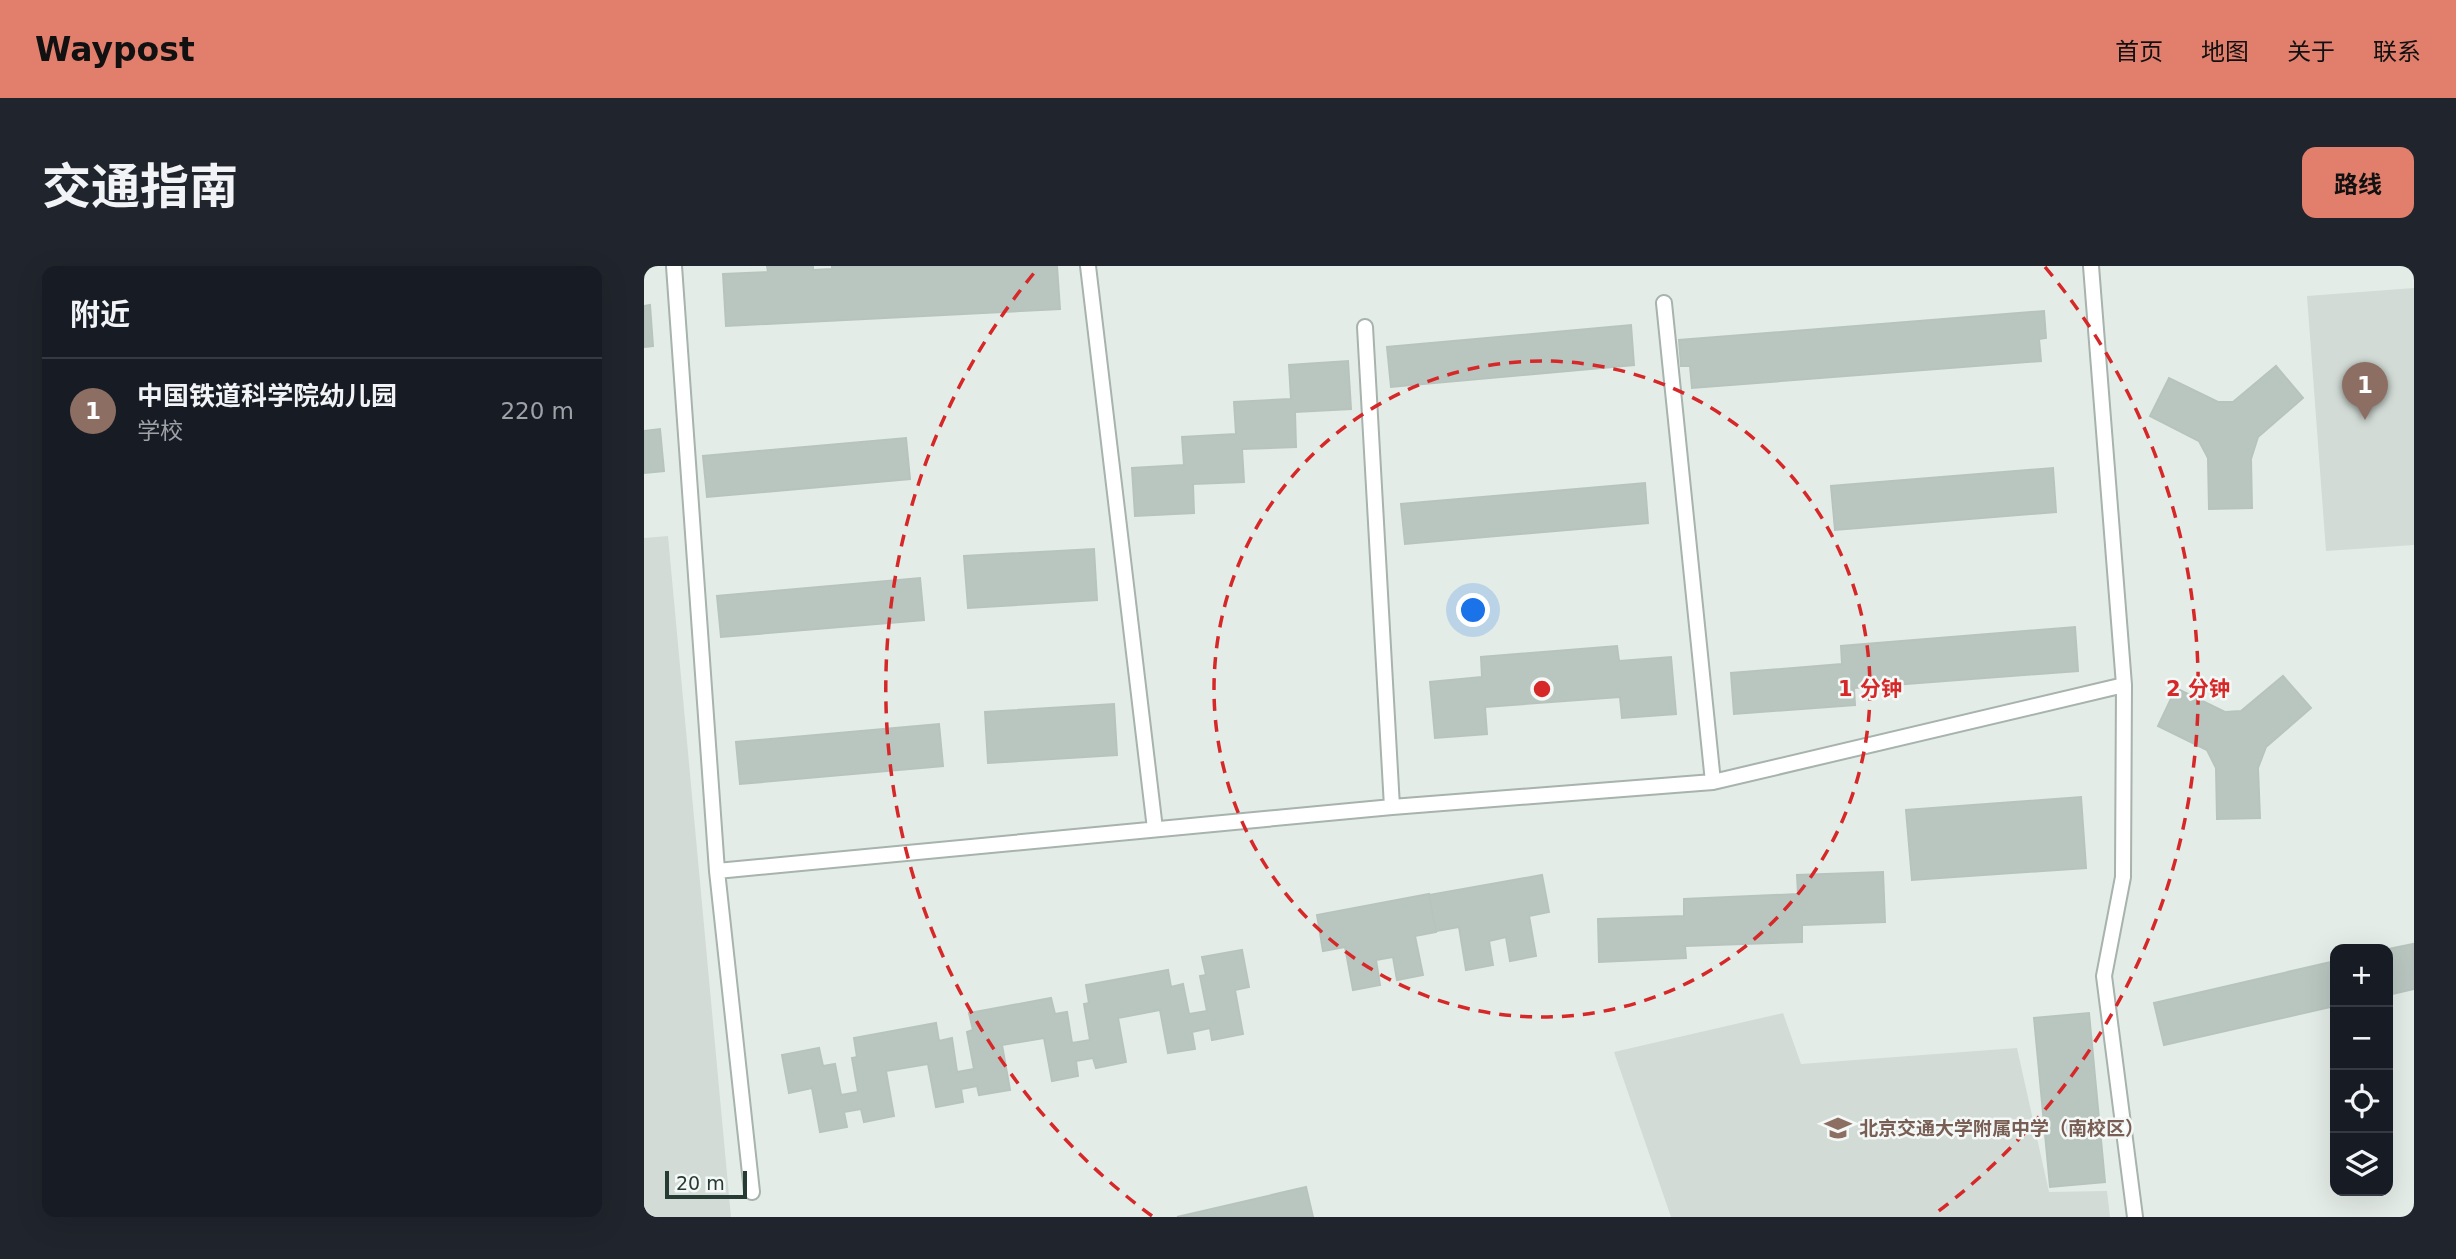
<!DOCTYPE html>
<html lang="zh">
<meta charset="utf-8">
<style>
:root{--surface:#171b24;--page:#20242c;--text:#f1f3f6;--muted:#9ea1a6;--line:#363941;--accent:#e17e6c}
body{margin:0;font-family:"DejaVu Sans","Noto Sans SC",sans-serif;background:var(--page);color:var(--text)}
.controls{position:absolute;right:21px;bottom:21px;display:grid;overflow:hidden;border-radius:14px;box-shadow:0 7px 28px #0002}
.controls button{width:63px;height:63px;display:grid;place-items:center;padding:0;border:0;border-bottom:2px solid var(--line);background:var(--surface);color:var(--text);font:35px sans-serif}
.scale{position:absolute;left:21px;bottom:18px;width:82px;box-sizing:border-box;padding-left:7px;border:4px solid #253b33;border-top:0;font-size:19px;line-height:24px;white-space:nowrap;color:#253b33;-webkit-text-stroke:5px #f4f8f6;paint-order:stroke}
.you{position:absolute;left:830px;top:345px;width:24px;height:24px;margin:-18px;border:5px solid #fff;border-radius:50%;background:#1a73e8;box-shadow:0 0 0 10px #1a73e833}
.badge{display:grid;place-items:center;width:46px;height:46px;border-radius:50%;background:var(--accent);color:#fff;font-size:23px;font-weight:700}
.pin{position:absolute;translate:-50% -58px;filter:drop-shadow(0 2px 4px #0008)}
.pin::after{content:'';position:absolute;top:37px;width:24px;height:21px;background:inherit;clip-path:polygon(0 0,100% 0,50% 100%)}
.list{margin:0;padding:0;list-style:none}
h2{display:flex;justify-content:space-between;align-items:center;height:91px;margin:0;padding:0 28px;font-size:30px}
h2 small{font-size:23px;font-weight:400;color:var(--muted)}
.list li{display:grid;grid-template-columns:46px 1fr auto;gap:21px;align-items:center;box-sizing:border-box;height:105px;padding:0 28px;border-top:2px solid var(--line)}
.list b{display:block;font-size:26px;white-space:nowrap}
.list p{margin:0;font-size:23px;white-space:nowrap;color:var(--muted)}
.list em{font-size:23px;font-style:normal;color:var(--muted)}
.icon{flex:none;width:38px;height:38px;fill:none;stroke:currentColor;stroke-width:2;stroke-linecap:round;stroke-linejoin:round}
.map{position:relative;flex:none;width:1770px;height:951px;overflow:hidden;border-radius:14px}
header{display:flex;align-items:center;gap:42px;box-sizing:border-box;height:98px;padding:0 35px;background:var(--accent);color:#111}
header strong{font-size:33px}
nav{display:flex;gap:38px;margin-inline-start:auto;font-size:24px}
.intro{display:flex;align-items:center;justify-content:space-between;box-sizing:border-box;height:168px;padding:0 42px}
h1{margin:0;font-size:49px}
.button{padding:18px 32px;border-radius:14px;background:var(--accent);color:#111;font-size:24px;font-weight:700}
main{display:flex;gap:42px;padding:0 42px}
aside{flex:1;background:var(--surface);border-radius:14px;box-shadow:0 7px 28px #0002}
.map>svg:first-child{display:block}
.built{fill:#d2dbd6}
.building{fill:#b9c6c0;stroke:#b7c4be;stroke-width:2}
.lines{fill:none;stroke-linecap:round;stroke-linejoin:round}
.lane-casing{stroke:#a7b3ad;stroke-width:18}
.lane{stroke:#fff;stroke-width:14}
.ring{fill:none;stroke:#d62828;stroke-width:3.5;stroke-dasharray:12 9}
.labels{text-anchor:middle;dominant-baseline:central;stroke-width:5;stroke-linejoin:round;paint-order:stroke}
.education-label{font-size:19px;font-weight:bold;fill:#785e54;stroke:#f4f8f6;text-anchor:start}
.centre{fill:#d62828;stroke:#f4f8f6;stroke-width:3.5}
.ring-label{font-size:21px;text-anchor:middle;font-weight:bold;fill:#d62828;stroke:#f4f8f6;stroke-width:5;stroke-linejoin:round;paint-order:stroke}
</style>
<header>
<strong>Waypost</strong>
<nav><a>首页</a><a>地图</a><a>关于</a><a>联系</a></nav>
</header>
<div class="intro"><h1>交通指南</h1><a class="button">路线</a></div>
<main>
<aside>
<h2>附近<small></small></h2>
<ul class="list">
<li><span class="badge" style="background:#8d6e63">1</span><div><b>中国铁道科学院幼儿园</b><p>学校</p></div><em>220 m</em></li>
</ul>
</aside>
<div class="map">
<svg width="1770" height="951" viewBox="0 0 1770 951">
<rect width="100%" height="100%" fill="#e4ece7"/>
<path class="built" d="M 1770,22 L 1770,279 L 1682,285 L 1663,30 Z
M 24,270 L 87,951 L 0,951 L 0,272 Z
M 1139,747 L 1157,798 L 1373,782 L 1405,926 L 1463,925 L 1466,951 L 1027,951 L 970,786 Z"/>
<path class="building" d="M 123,0 L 169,0 L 169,4 L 188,3 L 188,0 L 413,0 L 416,43 L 82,60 L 79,8 L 124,6 Z
M 6,39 L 9,80 L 0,81 L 0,40 Z
M 1400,45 L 1402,72 L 1395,73 L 1397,95 L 1048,122 L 1046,100 L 1037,100 L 1035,74 Z
M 987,59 L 990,99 L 747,121 L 743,81 Z
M 704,95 L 707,143 L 651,146 L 652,181 L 598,183 L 600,216 L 549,218 L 550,247 L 491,250 L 488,202 L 540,199 L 538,171 L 592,168 L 590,136 L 647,133 L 645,99 Z
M 1632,100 L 1659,132 L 1614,171 L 1607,193 L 1608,242 L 1565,243 L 1564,192 L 1555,175 L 1506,150 L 1525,112 L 1574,136 L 1589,136 Z
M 16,163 L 20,205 L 0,207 L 0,165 Z
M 262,172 L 266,213 L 63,231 L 59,190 Z
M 1409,202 L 1412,246 L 1191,264 L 1187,220 Z
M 1001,217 L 1004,257 L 761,278 L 757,238 Z
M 450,283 L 453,334 L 324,342 L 320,290 Z
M 276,312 L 280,354 L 77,371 L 73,330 Z
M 1431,361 L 1434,405 L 1210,422 L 1211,439 L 1090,448 L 1087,407 L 1198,398 L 1197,380 Z
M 973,380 L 975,395 L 1027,391 L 1032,448 L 978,452 L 976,431 L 841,441 L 843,468 L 791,472 L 786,416 L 838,411 L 837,391 Z
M 1639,410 L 1667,442 L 1622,481 L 1614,502 L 1616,552 L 1573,553 L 1572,502 L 1563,484 L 1514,460 L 1532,422 L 1581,446 L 1597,445 Z
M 470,438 L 473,489 L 344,497 L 341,446 Z
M 295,458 L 299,500 L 96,518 L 92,476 Z
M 1437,531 L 1442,602 L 1268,614 L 1262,544 Z
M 1239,606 L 1241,656 L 1158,659 L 1158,676 L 1041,680 L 1042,692 L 955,696 L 954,653 L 1040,650 L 1040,633 L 1154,628 L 1153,609 Z
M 898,609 L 905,646 L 885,650 L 892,690 L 866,695 L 862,671 L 845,675 L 849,699 L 822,704 L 815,661 L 792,665 L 785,629 Z
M 785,628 L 792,666 L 771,670 L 779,709 L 753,714 L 749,691 L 732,694 L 736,719 L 709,724 L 701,681 L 679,685 L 673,649 Z
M 1769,678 L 1770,723 L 1744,729 L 1744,683 Z
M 598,684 L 605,721 L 591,724 L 599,768 L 568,774 L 566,762 L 548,766 L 551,783 L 524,787 L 516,744 L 474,752 L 482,796 L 452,802 L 449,792 L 432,795 L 434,810 L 408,815 L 400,772 L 358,779 L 366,824 L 335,829 L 333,820 L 317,823 L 319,836 L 292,841 L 284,798 L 242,805 L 250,850 L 220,856 L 217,843 L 200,846 L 203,861 L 176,866 L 168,822 L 145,827 L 138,789 L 175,782 L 179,800 L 191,798 L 197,829 L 214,826 L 208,792 L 213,791 L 210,772 L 292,757 L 295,775 L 308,772 L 313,806 L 330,803 L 323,766 L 329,764 L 325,747 L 407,732 L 411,748 L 423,746 L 428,777 L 446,774 L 440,738 L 445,737 L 442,719 L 524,704 L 527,721 L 539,718 L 545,748 L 563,745 L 556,710 L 562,709 L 558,691 Z
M 1691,695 L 1691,740 L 1520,779 L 1510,737 Z
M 1445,747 L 1461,916 L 1406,921 L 1390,752 Z
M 662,921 L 669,951 L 533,951 Z"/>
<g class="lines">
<g class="lane-casing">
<path id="lane" d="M 30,0 L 73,605 L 108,926
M 444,0 L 511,563
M 1020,37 L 1069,516
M 721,61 L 748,541
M 1480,419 L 1479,611 L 1460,710 L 1491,951
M 73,605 L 748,541 L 1069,516 L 1480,419 L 1447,0"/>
</g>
<use href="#lane" class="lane"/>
</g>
<g class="ring">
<circle cx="898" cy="423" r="328"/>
<path d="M508 950A656 656 0 0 1 395 1M1401 1A656 656 0 0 1 1288 950"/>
</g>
<defs>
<g id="school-bare" transform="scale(2.1)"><path d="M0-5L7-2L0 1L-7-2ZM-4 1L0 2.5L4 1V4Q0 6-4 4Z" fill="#8d6e63" stroke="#f4f8f6" stroke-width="2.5" paint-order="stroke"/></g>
</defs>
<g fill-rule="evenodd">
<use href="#school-bare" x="1194" y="862"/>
</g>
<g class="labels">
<g class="education-label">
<text x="1215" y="862">北京交通大学附属中学（南校区）</text>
</g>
</g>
<circle cx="898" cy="423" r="10" class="centre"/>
<g class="ring-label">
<text x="1226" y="430">1 分钟</text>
<text x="1554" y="430">2 分钟</text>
</g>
</svg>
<div class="controls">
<button>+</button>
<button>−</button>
<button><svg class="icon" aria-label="locate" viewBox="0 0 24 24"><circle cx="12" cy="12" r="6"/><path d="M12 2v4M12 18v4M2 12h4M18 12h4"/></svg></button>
<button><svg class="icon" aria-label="layers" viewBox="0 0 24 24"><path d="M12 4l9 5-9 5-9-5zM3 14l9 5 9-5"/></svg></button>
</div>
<div class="scale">20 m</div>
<div class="you"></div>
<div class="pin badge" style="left:1721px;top:154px;background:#8d6e63">1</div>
</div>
</main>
